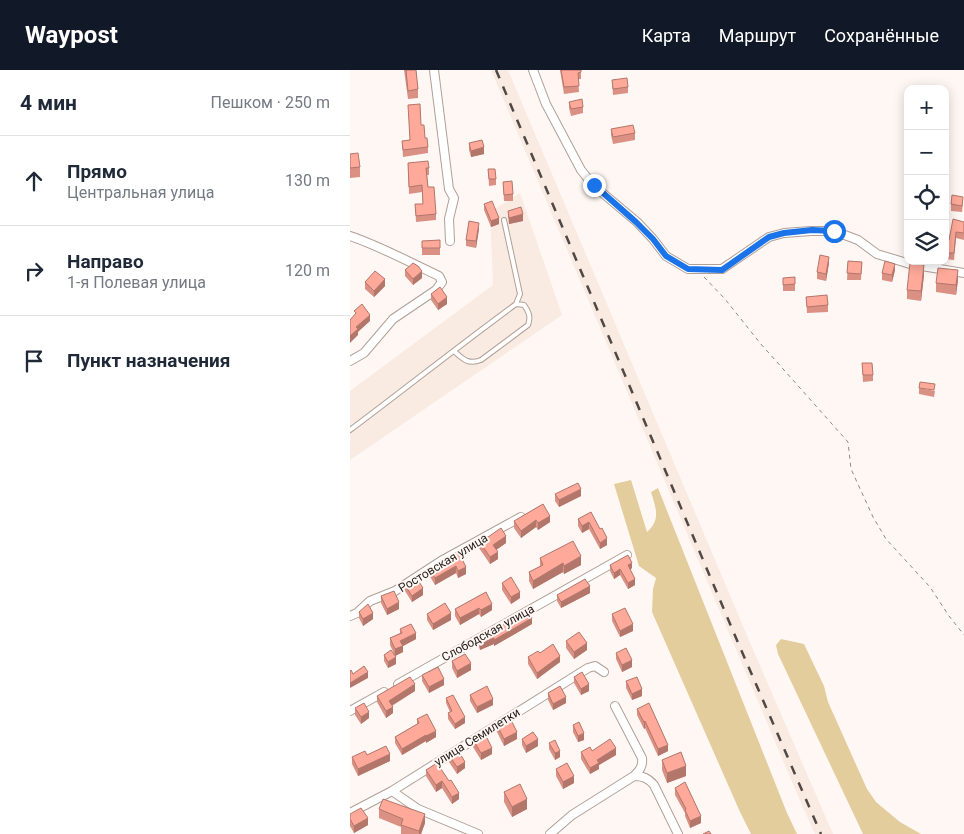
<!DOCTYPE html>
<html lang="ru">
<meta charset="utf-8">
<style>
:root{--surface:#fff;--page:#f2f2f3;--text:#1f2937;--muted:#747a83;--line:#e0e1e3;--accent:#111827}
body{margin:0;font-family:Roboto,sans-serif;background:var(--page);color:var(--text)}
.controls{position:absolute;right:15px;top:15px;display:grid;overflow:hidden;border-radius:10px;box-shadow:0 2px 12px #0003}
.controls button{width:45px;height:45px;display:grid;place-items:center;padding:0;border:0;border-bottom:1px solid var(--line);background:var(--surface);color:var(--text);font:25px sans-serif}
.stop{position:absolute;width:15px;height:15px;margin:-11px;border:4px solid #1a73e8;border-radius:50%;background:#fff}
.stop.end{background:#1a73e8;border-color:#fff;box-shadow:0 1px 5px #0008}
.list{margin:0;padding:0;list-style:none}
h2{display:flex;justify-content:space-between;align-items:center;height:65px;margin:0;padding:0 20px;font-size:21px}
h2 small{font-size:16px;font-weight:400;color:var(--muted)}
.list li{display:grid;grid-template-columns:32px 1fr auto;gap:15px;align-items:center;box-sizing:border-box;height:90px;padding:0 20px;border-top:1px solid var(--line)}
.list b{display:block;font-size:19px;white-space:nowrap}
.list p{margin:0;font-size:16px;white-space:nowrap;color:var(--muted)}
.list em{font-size:16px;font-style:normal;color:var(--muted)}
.icon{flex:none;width:28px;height:28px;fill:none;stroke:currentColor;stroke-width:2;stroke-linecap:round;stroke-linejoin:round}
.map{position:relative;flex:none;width:614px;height:764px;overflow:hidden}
header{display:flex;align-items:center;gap:30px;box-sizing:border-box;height:70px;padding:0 25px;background:var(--accent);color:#fff}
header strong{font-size:24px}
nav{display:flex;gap:28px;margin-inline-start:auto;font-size:18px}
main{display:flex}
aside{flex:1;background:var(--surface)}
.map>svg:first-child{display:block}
.built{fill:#f9eae2}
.green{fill:#e4cd9d}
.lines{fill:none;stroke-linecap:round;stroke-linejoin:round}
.service-casing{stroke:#b0a097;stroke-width:6}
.minor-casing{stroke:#b0a097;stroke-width:10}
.path{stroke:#8f8885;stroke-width:1;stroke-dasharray:4 4;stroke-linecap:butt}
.service{stroke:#fff;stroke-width:4}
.minor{stroke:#fff;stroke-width:8}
.rail{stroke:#4f4845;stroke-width:2.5;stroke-dasharray:9 9;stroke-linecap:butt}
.wall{fill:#da9184}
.shaded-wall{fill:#b2766b}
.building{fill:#fea999;stroke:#b2766b}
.route{stroke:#1a73e8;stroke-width:6}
.labels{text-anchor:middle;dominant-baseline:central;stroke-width:4;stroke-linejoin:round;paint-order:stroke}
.street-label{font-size:12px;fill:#211b17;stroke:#fff7f4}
</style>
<header>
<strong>Waypost</strong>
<nav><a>Карта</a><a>Маршрут</a><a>Сохранённые</a></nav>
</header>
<main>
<aside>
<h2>4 мин<small>Пешком · 250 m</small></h2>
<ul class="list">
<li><svg class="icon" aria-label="ahead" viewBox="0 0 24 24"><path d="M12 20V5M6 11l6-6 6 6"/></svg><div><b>Прямо</b><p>Центральная улица</p></div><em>130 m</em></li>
<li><svg class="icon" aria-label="right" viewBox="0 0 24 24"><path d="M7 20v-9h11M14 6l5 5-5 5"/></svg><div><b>Направо</b><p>1-я Полевая улица</p></div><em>120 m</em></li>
<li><svg class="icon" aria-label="arrive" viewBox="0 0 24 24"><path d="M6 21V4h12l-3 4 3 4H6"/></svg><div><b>Пункт назначения</b></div></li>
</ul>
</aside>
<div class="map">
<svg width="614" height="764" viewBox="0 0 614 764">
<rect width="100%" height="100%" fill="#fff7f4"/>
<path class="built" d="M 141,0 L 158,0 L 398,568 L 483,764 L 465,764 L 451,733 Z
M 170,123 L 212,245 L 0,390 L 0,321 L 143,215 L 140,142 Z"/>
<path class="green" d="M 281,410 L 297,462 C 311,449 306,439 301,422 L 308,418 L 437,743 L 447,764 L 401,764 L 390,742 L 302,542 L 303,519 L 306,508 L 289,496 L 264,414 Z
M 431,569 L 454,574 L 474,616 L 478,632 L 517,719 L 526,732 L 550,752 L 571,764 L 513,764 L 428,584 L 426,575 Z"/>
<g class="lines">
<g class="service-casing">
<path id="service" d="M 104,281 C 113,289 118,295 131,290 L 178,255 C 181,247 179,242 174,235 L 166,234
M 0,360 C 56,318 110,275 166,234 L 170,224 L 154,150"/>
</g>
<g class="minor-casing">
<path id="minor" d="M 84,0 L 99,119 L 104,128 L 99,149 L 100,171
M 183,0 L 196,34 L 231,100 L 243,115 L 287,152 L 303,169 L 316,186 L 338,199 L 372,199 L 419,167 L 434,163 L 461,161 L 484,161 L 508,170 L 527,184 L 560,194 L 614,203
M 0,166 C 30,176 59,192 89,206 L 92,212 L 86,220 L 43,249 L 14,283 L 0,291
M 0,546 L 7,543 L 20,531 L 45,521 L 91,491 L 171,447
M 48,614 L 277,485
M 265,636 L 292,688 C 293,696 290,700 284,706 C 293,706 298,708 304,715 L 328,764
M 0,641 L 34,622
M 42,721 L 68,739 L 128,764
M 0,743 L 42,721 L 238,598 L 245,596 L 254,602
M 200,764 L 222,745 L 284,706"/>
</g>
<path class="path" d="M 354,207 L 375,229 L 410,273 L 498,372 L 501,399 L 523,447 L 536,469 L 580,517 L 599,546 L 614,565"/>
<use href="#service" class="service"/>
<use href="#minor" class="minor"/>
<path class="rail" d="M 146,0 L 389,575 L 471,764"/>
</g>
<path class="wall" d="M 54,0 L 66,0 L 68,19 L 68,28 L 58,29 Z
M 210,0 L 231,0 L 231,9 L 228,9 L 229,22 L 214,24 Z
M 262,10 L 278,17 L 278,23 L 263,25 Z
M 219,32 L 233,37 L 233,43 L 221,46 L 219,38 Z
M 71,55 L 78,77 L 78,83 L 53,87 L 52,71 L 59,70 Z
M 261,59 L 285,63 L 285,70 L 263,74 L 261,65 Z
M 119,73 L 134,84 L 121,87 L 119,80 Z
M 0,84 L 10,97 L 10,107 L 0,108 Z
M 58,93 L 79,98 L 79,105 L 77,105 L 78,117 L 86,144 L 86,150 L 66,152 L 65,134 L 73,134 L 72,122 L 59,124 Z
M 138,99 L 146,109 L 146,115 L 139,116 Z
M 153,112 L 163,124 L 163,131 L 154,131 Z
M 613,133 L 612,142 L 601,141 L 601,134 Z
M 134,134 L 149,154 L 141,157 L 134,140 Z
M 158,141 L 173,151 L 159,154 L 158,147 Z
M 614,152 L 614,170 L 606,168 L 604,190 L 595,189 L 595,169 L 599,170 Z
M 129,159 L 126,178 L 116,176 L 116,170 Z
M 90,170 L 90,185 L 72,185 L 72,171 Z
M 498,191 L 512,192 L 511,210 L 497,210 Z
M 479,193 L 476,211 L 467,209 L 467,202 Z
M 55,200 L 72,208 L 63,215 L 55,206 Z
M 545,200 L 542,212 L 532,210 L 532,203 Z
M 574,205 L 571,231 L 557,229 L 557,220 Z
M 445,207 L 445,221 L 433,221 L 433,208 Z
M 608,210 L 606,225 L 586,222 L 586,213 Z
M 15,212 L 35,216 L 24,227 L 15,219 Z
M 81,224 L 97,234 L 88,240 L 81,230 Z
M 456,227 L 478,235 L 478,242 L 457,243 Z
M 512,293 L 523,305 L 523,311 L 513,312 Z
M 569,318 L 585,321 L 584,327 L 569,324 Z
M 205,424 L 231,426 L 209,437 L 205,431 Z
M 193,434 L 200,452 L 188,460 L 186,457 L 171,468 L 164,458 L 164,451 Z
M 241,442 L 257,475 L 250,479 L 239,459 L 232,463 L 228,456 L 228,449 Z
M 138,467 L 156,473 L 146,480 L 148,489 L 140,494 L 129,478 L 129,471 Z
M 108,481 L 116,504 L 108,508 L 106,503 L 85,515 L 79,505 L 79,499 Z
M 190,488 L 231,495 L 214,504 L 213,502 L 183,519 L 179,511 L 179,502 L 190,496 Z
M 260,495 L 282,498 L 280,500 L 285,515 L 278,519 L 270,505 L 264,509 L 260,501 Z
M 152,513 L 170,528 L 161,534 L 152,520 Z
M 55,515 L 73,525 L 62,532 L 55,521 Z
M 136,522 L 142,540 L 131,547 L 129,544 L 110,555 L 105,546 L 105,539 Z
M 240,523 L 211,538 L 207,531 L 207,525 Z
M 31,526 L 49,539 L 37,545 L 31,533 Z
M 9,542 L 23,549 L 13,556 L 9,548 Z
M 77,544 L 101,550 L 83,560 L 77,550 Z
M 262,544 L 283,561 L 270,567 L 262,551 Z
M 182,554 L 144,576 L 144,574 L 130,580 L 128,575 L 128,569 Z
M 50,559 L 66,569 L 53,576 L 53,582 L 45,586 L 40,575 L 40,568 L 50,563 Z
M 216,571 L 237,580 L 224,589 L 216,578 Z
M 190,583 L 210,592 L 187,609 L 178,594 L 178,587 Z
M 266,583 L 282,597 L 272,602 L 266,589 Z
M 34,585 L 46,594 L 38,598 L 34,591 Z
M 102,591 L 121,600 L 107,608 L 102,598 Z
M 72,605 L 94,615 L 79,623 L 72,611 Z
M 224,607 L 239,621 L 231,625 L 224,613 Z
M 276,611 L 292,626 L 282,630 L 276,618 Z
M 65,621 L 42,636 L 43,643 L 36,648 L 27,632 L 27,626 Z
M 198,623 L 216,633 L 203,640 L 198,630 Z
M 120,625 L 143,635 L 127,643 L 120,631 Z
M 96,628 L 115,653 L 105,659 L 98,649 L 98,643 L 100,642 L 96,633 Z
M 5,638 L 19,648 L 11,654 L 5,645 Z
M 287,639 L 318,681 L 308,686 L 295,658 L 294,659 L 287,645 Z
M 67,649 L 86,667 L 76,673 L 76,671 L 52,685 L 45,673 L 45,667 L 67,654 Z
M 147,655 L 167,669 L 154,676 L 147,662 Z
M 223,655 L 234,670 L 228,672 L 223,662 Z
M 172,669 L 188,676 L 176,683 L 172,675 Z
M 123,670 L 142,684 L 131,690 L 123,677 Z
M 199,673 L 210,687 L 205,690 L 199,679 Z
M 242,681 L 266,685 L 249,695 L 249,699 L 240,704 L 231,689 L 231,682 Z
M 17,685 L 40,691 L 8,706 L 2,694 L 2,687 Z
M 99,685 L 115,698 L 107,704 L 99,692 Z
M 312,690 L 336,706 L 317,713 L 312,700 Z
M 87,693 L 109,729 L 102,734 L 92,718 L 86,722 L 76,706 L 76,700 Z
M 206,699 L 224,713 L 213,719 L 206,706 Z
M 325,718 L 351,753 L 340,758 L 335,746 L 335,743 L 325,725 Z
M 154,722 L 177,739 L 162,747 L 154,732 Z
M 29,739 L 75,753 L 71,764 L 51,764 L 51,757 L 29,748 Z
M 0,744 L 18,755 L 4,763 L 0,756 Z"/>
<path class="shaded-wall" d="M 134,77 L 134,84 L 121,87 L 121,81 Z
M 173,144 L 173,151 L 159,154 L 159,148 Z
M 149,148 L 149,154 L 141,157 L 141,151 Z
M 129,153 L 129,159 L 126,178 L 126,171 Z
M 479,187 L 479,193 L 476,211 L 476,204 Z
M 545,194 L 545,200 L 542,212 L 542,205 Z
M 574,195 L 574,205 L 571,231 L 571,221 Z
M 608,200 L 608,210 L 606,225 L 606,215 Z
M 72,201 L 72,208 L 63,215 L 63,209 Z
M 35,209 L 35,216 L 24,227 L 24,221 Z
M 97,227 L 97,234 L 88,240 L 88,234 Z
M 20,245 L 20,251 L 8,262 L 8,265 L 0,273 L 0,266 L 6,257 Z
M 231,419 L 231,426 L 209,437 L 209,430 Z
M 200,446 L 200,452 L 188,460 L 188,453 Z
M 186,450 L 186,457 L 171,468 L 171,461 Z
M 239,452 L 239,459 L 232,463 L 232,456 Z
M 156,466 L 156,473 L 143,482 L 143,475 Z
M 257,468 L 257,475 L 250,479 L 250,473 Z
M 148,482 L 148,489 L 140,494 L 140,487 Z
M 231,486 L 231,495 L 214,504 L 214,496 Z
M 213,493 L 213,502 L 183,519 L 183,511 Z
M 282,493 L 282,498 L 278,501 L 278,495 Z
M 106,496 L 106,503 L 85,515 L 85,508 Z
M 116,497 L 116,504 L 108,508 L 108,501 Z
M 270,499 L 270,505 L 264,509 L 264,503 Z
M 285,509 L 285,515 L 278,519 L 278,513 Z
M 240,516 L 240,523 L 211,538 L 211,532 Z
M 73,518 L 73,525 L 62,532 L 62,526 Z
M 170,522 L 170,528 L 161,534 L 161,527 Z
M 49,532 L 49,539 L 37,545 L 37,539 Z
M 142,534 L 142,540 L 131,547 L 131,540 Z
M 129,538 L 129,544 L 110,555 L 110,548 Z
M 23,543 L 23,549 L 13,556 L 13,549 Z
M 101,543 L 101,550 L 83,560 L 83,554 Z
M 182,548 L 182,554 L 144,576 L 144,570 Z
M 283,554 L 283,561 L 270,567 L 270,561 Z
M 66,563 L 66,569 L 53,576 L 53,582 L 45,586 L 45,579 L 50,571 Z
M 144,568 L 144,574 L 130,580 L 130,574 Z
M 237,573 L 237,580 L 224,589 L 224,582 Z
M 210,586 L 210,592 L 187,609 L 187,603 Z
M 46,587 L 46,594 L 38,598 L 38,592 Z
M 282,590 L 282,597 L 272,602 L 272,595 Z
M 121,593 L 121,600 L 107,608 L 107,601 Z
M 18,602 L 18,608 L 0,618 L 0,613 Z
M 94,609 L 94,615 L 79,623 L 79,617 Z
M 65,614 L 65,621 L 39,637 L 39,631 Z
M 239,614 L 239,621 L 231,625 L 231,619 Z
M 292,619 L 292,626 L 282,630 L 282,624 Z
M 216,627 L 216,633 L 203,640 L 203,634 Z
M 143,629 L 143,635 L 127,643 L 127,637 Z
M 43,637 L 43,643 L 36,648 L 36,641 Z
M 19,642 L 19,648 L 11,654 L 11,647 Z
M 115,647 L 115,653 L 105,659 L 105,654 Z
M 295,651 L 295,658 L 294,659 L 294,652 Z
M 86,661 L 86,667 L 76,673 L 76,666 Z
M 167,662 L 167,669 L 154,676 L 154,669 Z
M 234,663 L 234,670 L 228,672 L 228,666 Z
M 76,665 L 76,671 L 52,685 L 52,679 Z
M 188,669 L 188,676 L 176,683 L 176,676 Z
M 318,675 L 318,681 L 308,686 L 308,679 Z
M 142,678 L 142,684 L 131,690 L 131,683 Z
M 266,678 L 266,685 L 249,695 L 249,699 L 240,704 L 240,698 L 247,690 Z
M 210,681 L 210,687 L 205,690 L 205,683 Z
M 40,684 L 40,691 L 8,706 L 8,699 Z
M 115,692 L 115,698 L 107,704 L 107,697 Z
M 336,696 L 336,706 L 317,713 L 317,703 Z
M 224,706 L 224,713 L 213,719 L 213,712 Z
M 92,711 L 92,718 L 86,722 L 86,715 Z
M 109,723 L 109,729 L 102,734 L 102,727 Z
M 177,729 L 177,739 L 162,747 L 162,737 Z
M 75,744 L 75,753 L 71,764 L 69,764 L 69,761 Z
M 351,746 L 351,753 L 340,758 L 340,751 Z
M 18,748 L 18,755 L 4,763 L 4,756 Z"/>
<path class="building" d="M 56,0 L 66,0 L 68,19 L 58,21 Z
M 211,0 L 231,0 L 231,2 L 228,3 L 229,16 L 214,17 Z
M 277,8 L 278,17 L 263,19 L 262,10 Z
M 232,29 L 233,37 L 221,39 L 219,32 Z
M 70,34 L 71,55 L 74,55 L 75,68 L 77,68 L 78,77 L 53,80 L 52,71 L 60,70 L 58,35 Z
M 283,55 L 285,63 L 263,67 L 261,59 Z
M 132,70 L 134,77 L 121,81 L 119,73 Z
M 8,83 L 10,97 L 0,98 L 0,84 Z
M 78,91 L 79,98 L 76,98 L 78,117 L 84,117 L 86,144 L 66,146 L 65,134 L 73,134 L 72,115 L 59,117 L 58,93 Z
M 138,99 L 145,99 L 146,109 L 139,109 Z
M 162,111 L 163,124 L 154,125 L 153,112 Z
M 602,125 L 613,127 L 612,136 L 601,134 Z
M 142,131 L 149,148 L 141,151 L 134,134 Z
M 171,137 L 173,144 L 159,148 L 158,141 Z
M 603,149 L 614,152 L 614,163 L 606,162 L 604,183 L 595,183 L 595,169 L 599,170 Z
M 119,151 L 129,153 L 126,171 L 116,170 Z
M 90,170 L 90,178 L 72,178 L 72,171 Z
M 470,185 L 479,187 L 476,204 L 467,202 Z
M 498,191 L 512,192 L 511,204 L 497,203 Z
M 535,191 L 545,194 L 542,205 L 532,203 Z
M 63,193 L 68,196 L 72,201 L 63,209 L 55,200 Z
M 560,193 L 574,195 L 571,221 L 557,220 Z
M 588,198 L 608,200 L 606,215 L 586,213 Z
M 25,201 L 35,209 L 24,221 L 15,212 Z
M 445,207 L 445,214 L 433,215 L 433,208 Z
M 90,217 L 97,227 L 88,234 L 81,224 Z
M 477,225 L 478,235 L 457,237 L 456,227 Z
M 12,234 L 20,245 L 6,257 L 8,259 L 0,266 L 0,250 L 6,243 L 4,241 Z
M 512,293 L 522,293 L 523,305 L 513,305 Z
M 570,312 L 585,314 L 584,320 L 569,318 Z
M 228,413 L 231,419 L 209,430 L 205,424 Z
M 193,434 L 200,446 L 188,453 L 186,450 L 171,461 L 164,451 Z
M 241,442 L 250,459 L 252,458 L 257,468 L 250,473 L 239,452 L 232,456 L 228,449 Z
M 151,458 L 156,466 L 143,475 L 148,482 L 140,487 L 129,471 L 137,466 L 138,467 Z
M 223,471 L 231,486 L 214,496 L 213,493 L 183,511 L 179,502 L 193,495 L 190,488 Z
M 108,481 L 116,497 L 108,501 L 106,496 L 85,508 L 79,499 Z
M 278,485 L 282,493 L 278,495 L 285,509 L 278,513 L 270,499 L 264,503 L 260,495 Z
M 66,507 L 73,518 L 62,526 L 55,515 Z
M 161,507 L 170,522 L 161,527 L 152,513 Z
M 235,509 L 240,516 L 211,532 L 207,525 Z
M 44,521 L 49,532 L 37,539 L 31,526 Z
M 136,522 L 142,534 L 131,540 L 129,538 L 110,548 L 105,539 Z
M 95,533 L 101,543 L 83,554 L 77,544 Z
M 18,534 L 23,543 L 13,549 L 9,542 Z
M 275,538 L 283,554 L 270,561 L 262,544 Z
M 178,541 L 182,548 L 144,570 L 144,568 L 130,574 L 128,569 Z
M 61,554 L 66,563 L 50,571 L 53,576 L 45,579 L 40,568 L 52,563 L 50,559 Z
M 229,562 L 237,573 L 224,582 L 216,571 Z
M 203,574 L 210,586 L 187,603 L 178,587 L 188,581 L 190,583 Z
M 276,578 L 282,590 L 272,595 L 266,583 Z
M 41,580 L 46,587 L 38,592 L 34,585 Z
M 115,584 L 121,593 L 107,601 L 102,591 Z
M 14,596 L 18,602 L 0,613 L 0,601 L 1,600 L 3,604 Z
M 88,597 L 94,609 L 79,617 L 72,605 Z
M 232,602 L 239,614 L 231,619 L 224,607 Z
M 60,607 L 65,614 L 39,631 L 43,637 L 36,641 L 27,626 Z
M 287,607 L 292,619 L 282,624 L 276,611 Z
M 137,616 L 143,629 L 127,637 L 120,625 Z
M 210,616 L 216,627 L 203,634 L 198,623 Z
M 103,625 L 115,647 L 105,654 L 98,643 L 102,641 L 96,628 Z
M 14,633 L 19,642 L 11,647 L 5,638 Z
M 299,633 L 318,675 L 308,679 L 295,651 L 294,652 L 287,639 Z
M 77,644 L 86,661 L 76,666 L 76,665 L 52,679 L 45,667 L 69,653 L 67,649 Z
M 160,648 L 167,662 L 154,669 L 147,655 Z
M 229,652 L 234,663 L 228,666 L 223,655 Z
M 183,662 L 188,669 L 176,676 L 172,669 Z
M 135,664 L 142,678 L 131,683 L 123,670 Z
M 260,669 L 266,678 L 247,690 L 249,693 L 240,698 L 231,682 L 240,677 L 242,681 Z
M 205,670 L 210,681 L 205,683 L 199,673 Z
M 36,676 L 40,684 L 8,699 L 2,687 L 15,681 L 17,685 Z
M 108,680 L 115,692 L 107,697 L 99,685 Z
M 331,682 L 336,696 L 317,703 L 312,690 Z
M 87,693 L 99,711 L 101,710 L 109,723 L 102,727 L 92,711 L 86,715 L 76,700 Z
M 217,693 L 224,706 L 213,712 L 206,699 Z
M 335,712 L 351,746 L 340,751 L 335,740 L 336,739 L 325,718 Z
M 170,714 L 177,729 L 162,737 L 154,722 Z
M 33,729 L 75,744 L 69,761 L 51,755 L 53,749 L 29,739 Z
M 11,738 L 18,748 L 4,756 L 0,749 L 0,744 Z
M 359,761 L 361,764 L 353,764 Z"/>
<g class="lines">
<path class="route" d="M 244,115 L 286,152 L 303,169 L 316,186 L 338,199 L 372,200 L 419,167 L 434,163 L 462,160 L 484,161"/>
</g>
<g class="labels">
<g class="street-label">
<text transform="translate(93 493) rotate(-31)">Ростовская улица</text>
<text transform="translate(138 563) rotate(-29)">Слободская улица</text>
<text transform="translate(127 667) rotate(-32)">улица Семилетки</text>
</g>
</g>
</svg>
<div class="controls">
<button>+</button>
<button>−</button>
<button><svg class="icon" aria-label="locate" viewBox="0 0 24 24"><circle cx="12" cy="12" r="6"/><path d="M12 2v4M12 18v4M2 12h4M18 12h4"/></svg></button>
<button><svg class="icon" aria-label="layers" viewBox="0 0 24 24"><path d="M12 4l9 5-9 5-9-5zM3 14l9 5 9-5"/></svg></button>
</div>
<div class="stop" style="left:484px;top:161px"></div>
<div class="stop end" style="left:244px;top:115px"></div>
</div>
</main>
